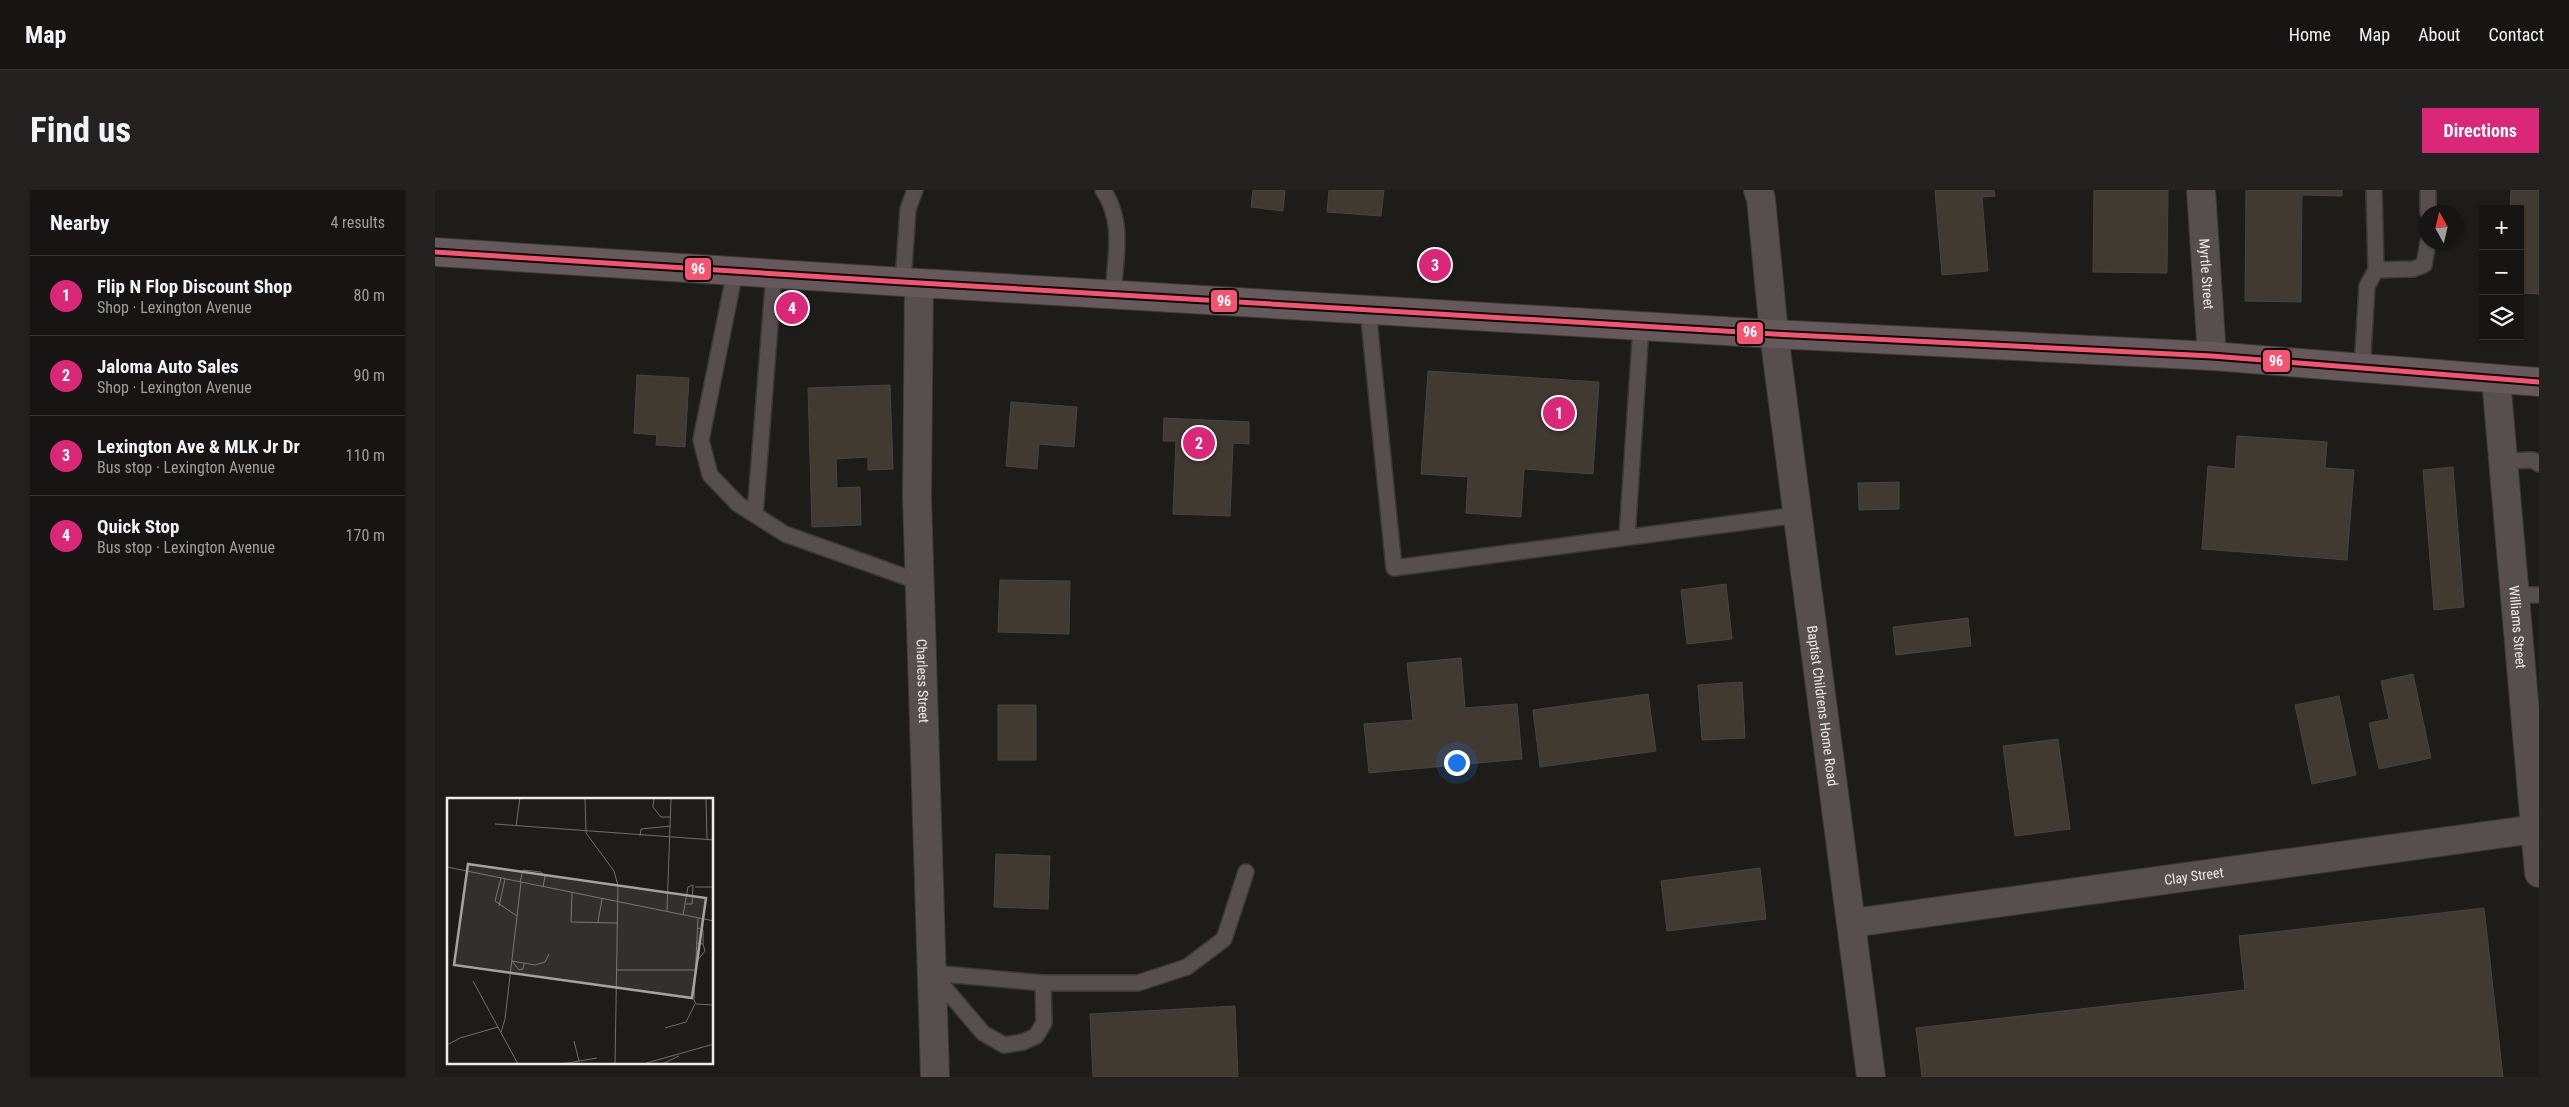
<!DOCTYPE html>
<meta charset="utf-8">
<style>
:root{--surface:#161513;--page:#232221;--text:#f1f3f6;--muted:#9e9fa0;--line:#353433;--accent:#db2777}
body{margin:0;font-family:"Roboto Condensed",sans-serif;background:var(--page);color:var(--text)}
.controls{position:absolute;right:15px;top:15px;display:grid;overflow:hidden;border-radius:0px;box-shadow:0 1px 4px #0004}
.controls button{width:45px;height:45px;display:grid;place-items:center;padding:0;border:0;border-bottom:1px solid var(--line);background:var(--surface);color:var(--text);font:25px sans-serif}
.compass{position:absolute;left:1984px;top:15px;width:45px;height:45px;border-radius:50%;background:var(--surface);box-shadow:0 1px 4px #0004;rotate:352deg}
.you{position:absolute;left:1021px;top:572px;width:18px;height:18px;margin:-12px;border:4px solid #fff;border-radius:50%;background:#1a73e8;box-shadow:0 0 0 8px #1a73e833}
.badge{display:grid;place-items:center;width:32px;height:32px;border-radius:50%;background:var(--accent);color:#fff;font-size:16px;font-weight:700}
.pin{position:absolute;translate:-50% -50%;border:2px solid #fff;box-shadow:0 1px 5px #0006}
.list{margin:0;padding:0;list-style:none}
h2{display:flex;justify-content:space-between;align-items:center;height:65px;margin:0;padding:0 20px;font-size:21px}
h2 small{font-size:16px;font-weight:400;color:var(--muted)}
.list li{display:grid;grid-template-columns:32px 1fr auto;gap:15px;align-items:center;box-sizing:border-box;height:80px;padding:0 20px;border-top:1px solid var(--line)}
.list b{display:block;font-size:19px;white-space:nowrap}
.list p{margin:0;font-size:16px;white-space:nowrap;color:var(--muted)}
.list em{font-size:16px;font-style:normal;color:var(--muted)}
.icon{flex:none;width:28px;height:28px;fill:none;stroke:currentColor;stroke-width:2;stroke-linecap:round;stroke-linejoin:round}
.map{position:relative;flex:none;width:2104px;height:887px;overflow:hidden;border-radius:0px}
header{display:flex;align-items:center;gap:30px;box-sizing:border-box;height:70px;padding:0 25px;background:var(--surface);border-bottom:1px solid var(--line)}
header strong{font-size:24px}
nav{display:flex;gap:28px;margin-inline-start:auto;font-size:18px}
.intro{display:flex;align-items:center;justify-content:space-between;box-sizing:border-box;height:120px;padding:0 30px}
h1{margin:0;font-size:35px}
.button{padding:12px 22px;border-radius:0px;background:var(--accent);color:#fff;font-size:18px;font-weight:700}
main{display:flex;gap:30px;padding:0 30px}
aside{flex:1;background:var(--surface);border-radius:0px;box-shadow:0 1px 4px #0004}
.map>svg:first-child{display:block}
.building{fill:#403a31;stroke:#464442}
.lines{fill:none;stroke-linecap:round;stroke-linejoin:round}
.service-casing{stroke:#3a3937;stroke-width:18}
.minor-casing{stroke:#3a3937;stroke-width:30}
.tertiary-casing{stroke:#3a3937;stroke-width:30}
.secondary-casing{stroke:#3a3937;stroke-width:30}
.service{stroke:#574e4f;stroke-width:15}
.minor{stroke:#574e4f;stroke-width:28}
.tertiary{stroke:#574e4f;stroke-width:28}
.secondary{stroke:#65595b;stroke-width:28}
.bus-1-casing{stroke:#080705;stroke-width:9}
.bus-1{stroke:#f65372;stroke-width:5}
.labels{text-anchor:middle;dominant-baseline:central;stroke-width:4;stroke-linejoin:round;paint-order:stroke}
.street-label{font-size:14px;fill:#eeece9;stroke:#080705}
.inset-road{fill:none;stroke:#716f6c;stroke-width:1}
.view{fill:#a5a3a0;fill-opacity:0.15;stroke:#a5a3a0;stroke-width:2.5}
.inset-edge{fill:none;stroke:#eeece9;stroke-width:2.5}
.line-badge{stroke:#080705;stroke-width:2}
.badge-label{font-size:14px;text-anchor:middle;font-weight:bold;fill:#fff}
</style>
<header>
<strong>Map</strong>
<nav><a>Home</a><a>Map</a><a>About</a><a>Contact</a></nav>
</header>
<div class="intro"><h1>Find us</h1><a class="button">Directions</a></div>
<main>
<aside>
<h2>Nearby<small>4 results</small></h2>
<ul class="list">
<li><span class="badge">1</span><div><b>Flip N Flop Discount Shop</b><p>Shop · Lexington Avenue</p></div><em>80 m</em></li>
<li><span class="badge">2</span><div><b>Jaloma Auto Sales</b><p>Shop · Lexington Avenue</p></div><em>90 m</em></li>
<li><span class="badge">3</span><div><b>Lexington Ave &amp; MLK Jr Dr</b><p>Bus stop · Lexington Avenue</p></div><em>110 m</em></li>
<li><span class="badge">4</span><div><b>Quick Stop</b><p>Bus stop · Lexington Avenue</p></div><em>170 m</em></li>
</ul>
</aside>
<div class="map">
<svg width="2104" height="887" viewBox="0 0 2104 887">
<rect width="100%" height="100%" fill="#1e1c19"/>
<path class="building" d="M 818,0 L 850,0 L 848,21 L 816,17 Z
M 894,0 L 949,0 L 946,26 L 892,22 Z
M 1500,0 L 1559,0 L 1560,6 L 1547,7 L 1553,81 L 1507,85 Z
M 1659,0 L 1733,0 L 1732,83 L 1658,82 Z
M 1811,0 L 1907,0 L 1907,6 L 1867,5 L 1866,112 L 1810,111 Z
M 2076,0 L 2104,0 L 2104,104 L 2085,103 L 2085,19 L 2075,19 Z
M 993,181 L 1164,192 L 1158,284 L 1089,279 L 1086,327 L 1031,323 L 1033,287 L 986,284 Z
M 202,185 L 254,188 L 250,257 L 221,255 L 222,245 L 199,243 Z
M 455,195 L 458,279 L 433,280 L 433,267 L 401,269 L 402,298 L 425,297 L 426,335 L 377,337 L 373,198 Z
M 576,212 L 642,217 L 639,257 L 604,254 L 602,279 L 571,276 Z
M 729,228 L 814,232 L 814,254 L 798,253 L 795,326 L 738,324 L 741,251 L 728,251 Z
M 1802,246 L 1892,252 L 1890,278 L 1919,280 L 1912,370 L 1767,359 L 1773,276 L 1800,279 Z
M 2018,277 L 2029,417 L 1999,420 L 1988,280 Z
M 1464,292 L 1464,319 L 1424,320 L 1423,293 Z
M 565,390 L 635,391 L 634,444 L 563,442 Z
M 1291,394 L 1297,449 L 1252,454 L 1246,400 Z
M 1533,428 L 1536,456 L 1461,465 L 1458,437 Z
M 1026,468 L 1030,518 L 1082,514 L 1087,569 L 934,583 L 929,534 L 978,530 L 972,473 Z
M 1978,484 L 1996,568 L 1944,579 L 1934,533 L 1954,529 L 1946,491 Z
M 1307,492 L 1310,548 L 1267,550 L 1263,495 Z
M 1213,504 L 1221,561 L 1105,577 L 1098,520 Z
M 1904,506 L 1921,585 L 1877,594 L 1860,515 Z
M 563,515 L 601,515 L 601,570 L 563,570 Z
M 1623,549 L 1635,639 L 1580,646 L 1568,556 Z
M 561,664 L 615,666 L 613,719 L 559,717 Z
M 1325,678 L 1331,729 L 1232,741 L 1226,691 Z
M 2049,718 L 2068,887 L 1487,887 L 1481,838 L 1810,800 L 1804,746 Z
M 800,816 L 803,887 L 658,887 L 655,824 Z"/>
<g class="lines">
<g class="service-casing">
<path id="service" d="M 668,0 C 690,32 680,68 678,105
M 1993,22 L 1993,0
M 1941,80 L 1978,79 L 1989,75 L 1993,52
M 300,81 L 266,250 L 275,285 L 303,314 L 350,344 L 485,392
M 468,92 L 473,19 L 480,0
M 933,120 L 959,378 L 1363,325
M 1927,179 L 1932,96 L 1941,80 L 1939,0
M 2068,271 L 2098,270 L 2104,274
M 320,325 L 339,84
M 1192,347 L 1206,136
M 2080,405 L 2104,405
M 497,783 L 608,793 L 703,793 L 752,777 L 789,749 L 811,682
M 498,784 L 548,843 L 569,855 L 588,852 L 601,846 L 609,833 L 608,793"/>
</g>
<g class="minor-casing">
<g id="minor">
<path id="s1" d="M 1766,0 L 1777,166"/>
<path id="s2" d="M 484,93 L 482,307 L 500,887"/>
<path id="s3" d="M 2061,189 L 2104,683"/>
<path id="s4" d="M 1417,733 L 2100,639"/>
</g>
</g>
<g class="tertiary-casing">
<g id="tertiary">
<path id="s5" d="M 1323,0 L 1326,9 L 1339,144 L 1436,887"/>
</g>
</g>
<g class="secondary-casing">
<path id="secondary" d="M 0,62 L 468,92 L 1339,144 L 1777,166 L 2104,192"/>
</g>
<use href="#service" class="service"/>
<use href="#minor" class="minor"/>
<use href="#tertiary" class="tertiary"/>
<use href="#secondary" class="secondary"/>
<g class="bus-1-casing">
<path id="bus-1" d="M 0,62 L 468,92 L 1339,144 L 1777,166 L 2104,192"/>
</g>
<use href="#bus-1" class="bus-1"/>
</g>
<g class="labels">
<g class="street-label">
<text stroke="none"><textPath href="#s1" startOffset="84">Myrtle Street</textPath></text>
<text stroke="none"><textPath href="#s3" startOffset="249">Williams Street</textPath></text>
<text stroke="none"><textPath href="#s2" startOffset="398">Charless Street</textPath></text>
<text stroke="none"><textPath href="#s5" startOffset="520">Baptist Childrens Home Road</textPath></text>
<text stroke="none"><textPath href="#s4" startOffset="345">Clay Street</textPath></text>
</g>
</g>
<g transform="translate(12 608)">
<rect width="266" height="266" fill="#1e1c19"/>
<path class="inset-road" d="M 138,0 L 139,35 L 167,73 L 171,88 L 168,266M 207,0 L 206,9 L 214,19 L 224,19M 259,0 L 260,42M 48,26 L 267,42M 69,28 L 73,0M 193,38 L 194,31 L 224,28M 0,69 L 267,123M 54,80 L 48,103 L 70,118M 73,84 L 76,72 L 94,74 L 98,79 L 96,89M 248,89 L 267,89M 125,95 L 124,124 L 170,125M 52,108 L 58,81M 220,113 L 224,0M 236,117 L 241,89 L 246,87 L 245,106 L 239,106M 251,120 L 247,202 L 249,206 L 267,207M 151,124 L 155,101M 251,130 L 256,132 L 256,146M 65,163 L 88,167 L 98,164 L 102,156M 65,163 L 72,172 L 76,171 L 77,166M 249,164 L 258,153 L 256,146 L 250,145M 170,172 L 249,172M 26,183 L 71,266M 218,230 L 239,224 L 248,206M 54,234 L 58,221 L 74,84M 127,243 L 132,263M 0,247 L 13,240 L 51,229M 115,266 L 150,260M 196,266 L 267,246M 215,266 L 232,258"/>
<path class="view" d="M 21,66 L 259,100 L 245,200 L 7,167 Z"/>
<rect width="266" height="266" class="inset-edge"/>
</g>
<g class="line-badge">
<rect x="249" y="67" width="28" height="24" rx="5" fill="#f65372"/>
<rect x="775" y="99" width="28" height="24" rx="5" fill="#f65372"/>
<rect x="1301" y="131" width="28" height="24" rx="5" fill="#f65372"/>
<rect x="1827" y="159" width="29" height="24" rx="5" fill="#f65372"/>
</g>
<g class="badge-label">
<text x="263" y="84">96</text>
<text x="789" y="116">96</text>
<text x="1315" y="147">96</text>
<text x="1841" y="176">96</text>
</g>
</svg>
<div class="controls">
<button>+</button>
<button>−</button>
<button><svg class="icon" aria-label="layers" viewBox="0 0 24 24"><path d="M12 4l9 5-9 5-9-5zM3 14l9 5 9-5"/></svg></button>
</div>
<svg class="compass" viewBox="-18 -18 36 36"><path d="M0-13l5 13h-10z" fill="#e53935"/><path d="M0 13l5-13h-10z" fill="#9e9fa0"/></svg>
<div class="you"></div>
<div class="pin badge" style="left:1124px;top:223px">1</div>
<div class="pin badge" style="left:764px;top:253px">2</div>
<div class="pin badge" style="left:1000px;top:75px">3</div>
<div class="pin badge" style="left:357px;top:118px">4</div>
</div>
</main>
